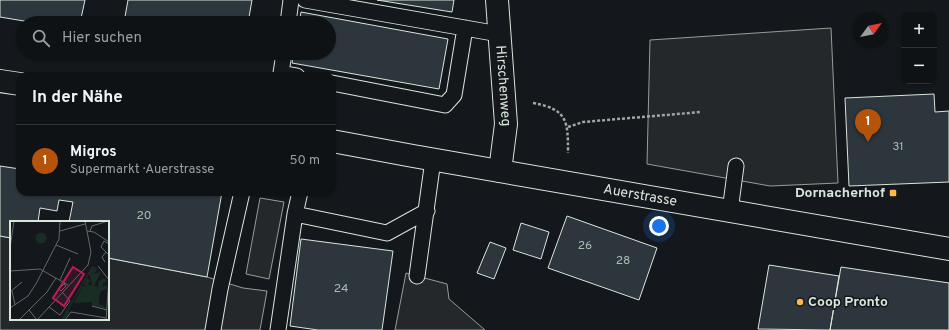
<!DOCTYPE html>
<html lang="de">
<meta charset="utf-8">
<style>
:root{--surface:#0f1215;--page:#181b1e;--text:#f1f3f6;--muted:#9b9ea0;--line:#2f3234;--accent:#b45309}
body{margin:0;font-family:Overpass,sans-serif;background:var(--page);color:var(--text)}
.controls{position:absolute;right:12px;top:12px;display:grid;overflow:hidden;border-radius:8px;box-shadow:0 1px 3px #0004}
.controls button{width:36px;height:36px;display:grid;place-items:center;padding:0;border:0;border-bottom:1px solid var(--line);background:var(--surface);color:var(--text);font:20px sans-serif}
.compass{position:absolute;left:853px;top:12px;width:36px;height:36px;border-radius:50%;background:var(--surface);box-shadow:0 1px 3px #0004;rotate:57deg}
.you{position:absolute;left:659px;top:226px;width:14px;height:14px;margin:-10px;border:3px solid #fff;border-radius:50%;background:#1a73e8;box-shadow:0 0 0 6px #1a73e833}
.badge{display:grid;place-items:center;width:26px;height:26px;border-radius:50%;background:var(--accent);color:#fff;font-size:13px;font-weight:700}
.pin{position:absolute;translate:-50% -33px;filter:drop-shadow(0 1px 2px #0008)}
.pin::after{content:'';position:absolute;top:21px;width:14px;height:12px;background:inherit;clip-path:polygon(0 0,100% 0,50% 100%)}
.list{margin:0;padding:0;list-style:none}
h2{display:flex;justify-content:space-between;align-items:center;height:52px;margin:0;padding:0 16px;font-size:17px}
h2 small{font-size:13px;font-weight:400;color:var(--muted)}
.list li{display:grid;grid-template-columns:26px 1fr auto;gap:12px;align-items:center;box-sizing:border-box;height:72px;padding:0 16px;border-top:1px solid var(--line)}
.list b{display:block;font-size:15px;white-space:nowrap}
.list p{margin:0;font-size:13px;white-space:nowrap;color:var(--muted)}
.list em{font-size:13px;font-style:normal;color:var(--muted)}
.icon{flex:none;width:22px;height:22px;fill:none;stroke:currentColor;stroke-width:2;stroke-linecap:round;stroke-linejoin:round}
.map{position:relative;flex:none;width:949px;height:330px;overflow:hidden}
.search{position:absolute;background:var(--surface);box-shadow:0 1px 3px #0004;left:16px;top:16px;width:320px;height:44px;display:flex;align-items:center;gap:10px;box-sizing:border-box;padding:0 14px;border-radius:22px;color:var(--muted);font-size:15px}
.panel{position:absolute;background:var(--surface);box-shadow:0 1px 3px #0004;left:16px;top:72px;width:320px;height:124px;border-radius:12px}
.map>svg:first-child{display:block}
.parking{fill:#24282b;stroke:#939e99}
.building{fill:#2c363c;stroke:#d8e6dc}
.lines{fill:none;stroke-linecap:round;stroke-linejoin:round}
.lane-casing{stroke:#d8e6dc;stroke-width:17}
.street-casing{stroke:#d8e6dc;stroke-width:24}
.primary-casing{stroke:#d8e6dc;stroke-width:24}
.path{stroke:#9da8a2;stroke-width:2.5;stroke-dasharray:3 2;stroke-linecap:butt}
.lane{stroke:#14181c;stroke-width:15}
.street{stroke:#14181c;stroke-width:22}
.primary{stroke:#14181c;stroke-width:22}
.poi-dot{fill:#ffb74d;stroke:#14181c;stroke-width:1.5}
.labels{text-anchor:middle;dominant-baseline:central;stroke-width:3;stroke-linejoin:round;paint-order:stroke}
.number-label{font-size:12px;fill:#adbab4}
.street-label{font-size:14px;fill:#d8e6dc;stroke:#14181c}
.poi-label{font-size:14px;font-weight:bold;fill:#d8e6dc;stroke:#14181c;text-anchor:end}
.inset-road{fill:none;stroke:#626a69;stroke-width:1}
.view{fill:#c2185b;fill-opacity:0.15;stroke:#c2185b;stroke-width:2}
.inset-edge{fill:none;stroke:#d8e6dc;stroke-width:2}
</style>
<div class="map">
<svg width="949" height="330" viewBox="0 0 949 330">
<rect width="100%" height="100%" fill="#14181c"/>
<path class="parking" d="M 831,28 L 838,183 L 770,186 L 647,164 L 650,40 Z
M 260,198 L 284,202 L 269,279 L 246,274 Z
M 0,236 L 11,238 L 11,319 L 108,319 L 108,258 L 207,277 L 243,288 L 267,291 L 260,330 L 0,330 Z
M 406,273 L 447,284 L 449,299 L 485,330 L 395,330 Z"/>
<path class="building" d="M 0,0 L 85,0 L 80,23 L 36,23 L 0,17 Z
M 128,0 L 252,0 L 248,23 L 124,22 Z
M 377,0 L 454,0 L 452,12 Z
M 301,12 L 448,39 L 439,89 L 292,63 L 294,53 L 329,53 L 329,23 L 299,23 Z
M 934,94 L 935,112 L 949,111 L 949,182 L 849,186 L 845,98 Z
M 0,166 L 20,169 L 20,192 L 222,192 L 207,277 L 108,258 L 108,222 L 69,222 L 73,202 L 59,200 L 57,211 L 40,208 L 38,222 L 11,222 L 11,238 L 0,236 Z
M 567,216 L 657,248 L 639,300 L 548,268 Z
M 521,223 L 549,232 L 541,259 L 513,250 Z
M 301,239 L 393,251 L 382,330 L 318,330 L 290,326 Z
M 490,242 L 506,248 L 494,279 L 477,273 Z
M 769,265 L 839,276 L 830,330 L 758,329 Z
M 841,267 L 949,283 L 949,330 L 830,330 Z"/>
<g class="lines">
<g class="lane-casing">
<path id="lane" d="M 305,0 L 499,34
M 288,23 L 291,0
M 284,53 L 281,73 L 297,76
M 332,83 L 445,105 L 454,95 L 465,28
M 300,192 L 295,214 L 387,233 L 427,211
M 730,211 L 736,166
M 417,276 L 433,160
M 213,330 L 220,289 L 242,192
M 278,330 L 295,214"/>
</g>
<g class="street-casing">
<g id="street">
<path id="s1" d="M 497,0 L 506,124 L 500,171"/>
</g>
</g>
<g class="primary-casing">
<g id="primary">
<path d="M 0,81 L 20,84"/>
<path id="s2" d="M 332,141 L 413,156 L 949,249"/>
</g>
</g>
<path class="path" d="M 533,103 C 568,109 568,122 568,153
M 568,127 L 583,122 L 701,112"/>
<use href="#lane" class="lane"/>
<use href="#street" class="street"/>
<use href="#primary" class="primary"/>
</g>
<g class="poi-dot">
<rect x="889" y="189" width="8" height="8" rx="2"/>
<circle cx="800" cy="302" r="4"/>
</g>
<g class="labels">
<g class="number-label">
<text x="898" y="147">31</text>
<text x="144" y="216">20</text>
<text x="585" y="246">26</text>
<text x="623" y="261">28</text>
<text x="341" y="289">24</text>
</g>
<g class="street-label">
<text stroke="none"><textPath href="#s1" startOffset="86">Hirschenweg</textPath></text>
<text stroke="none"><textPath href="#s2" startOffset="313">Auerstrasse</textPath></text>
</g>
<g class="poi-label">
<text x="885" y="193">Dornacherhof</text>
<text x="808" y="302" text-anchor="start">Coop Pronto</text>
</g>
</g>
<g transform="translate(10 221)">
<rect width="99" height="99" fill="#14181c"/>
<path d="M 82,45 L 87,47 L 86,51 L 80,53 L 91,51 L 84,65 L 88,66 L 88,61 L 94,57 L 97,60 L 93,62 L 93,66 L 97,64 L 97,68 L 92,69 L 89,74 L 89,84 L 93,84 L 96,88 L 82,84 L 82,81 L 64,82 L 73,65 L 78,66 L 74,64 L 77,57 L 81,60 L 77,63 L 81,65 L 82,61 L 79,53 L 58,90 L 59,92 L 54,99 L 51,99 Z" fill="#1a2d24"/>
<path d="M25.5 17a5.5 5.5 0 1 1 11 0a5.5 5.5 0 1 1-11 0Z" fill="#1a2d24"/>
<path class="inset-road" d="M 50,10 L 75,3M 77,10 L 84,11 L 99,21M 80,10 L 82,5 L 98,0M 46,24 L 68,33M 0,27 L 4,0M 96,31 L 91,26 L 94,20 L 99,23M 95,41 L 92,36 L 96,31 L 99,34M 88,45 L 99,59M 0,50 L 30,48 L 58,64M 50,59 L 60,37M 54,63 L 56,65 L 51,70 L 49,68 L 55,62M 2,70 L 5,84M 0,71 L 12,61M 82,85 L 97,89M 39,86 L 50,94 L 60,80 L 53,72M 0,87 L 18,75 L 27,61 L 49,18 L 50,0M 19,89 L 27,99M 9,99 L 37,71 L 46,57M 27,99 L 78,44 L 81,31 L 75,0M 55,99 L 61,91 L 96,97M 96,99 L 99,57"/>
<path class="view" d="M 63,46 L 74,53 L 54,85 L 43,77 Z"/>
<rect width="99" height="99" class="inset-edge"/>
</g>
</svg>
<div class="controls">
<button>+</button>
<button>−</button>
</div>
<svg class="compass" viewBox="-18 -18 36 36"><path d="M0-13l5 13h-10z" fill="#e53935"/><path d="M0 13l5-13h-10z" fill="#9b9ea0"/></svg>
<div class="you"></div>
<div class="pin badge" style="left:868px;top:142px">1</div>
<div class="search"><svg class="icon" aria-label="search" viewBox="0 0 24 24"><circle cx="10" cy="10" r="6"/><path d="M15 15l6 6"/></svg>Hier suchen</div>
<section class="panel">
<h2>In der Nähe<small></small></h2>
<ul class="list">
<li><span class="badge">1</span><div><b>Migros</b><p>Supermarkt · Auerstrasse</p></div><em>50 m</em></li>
</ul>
</section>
</div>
